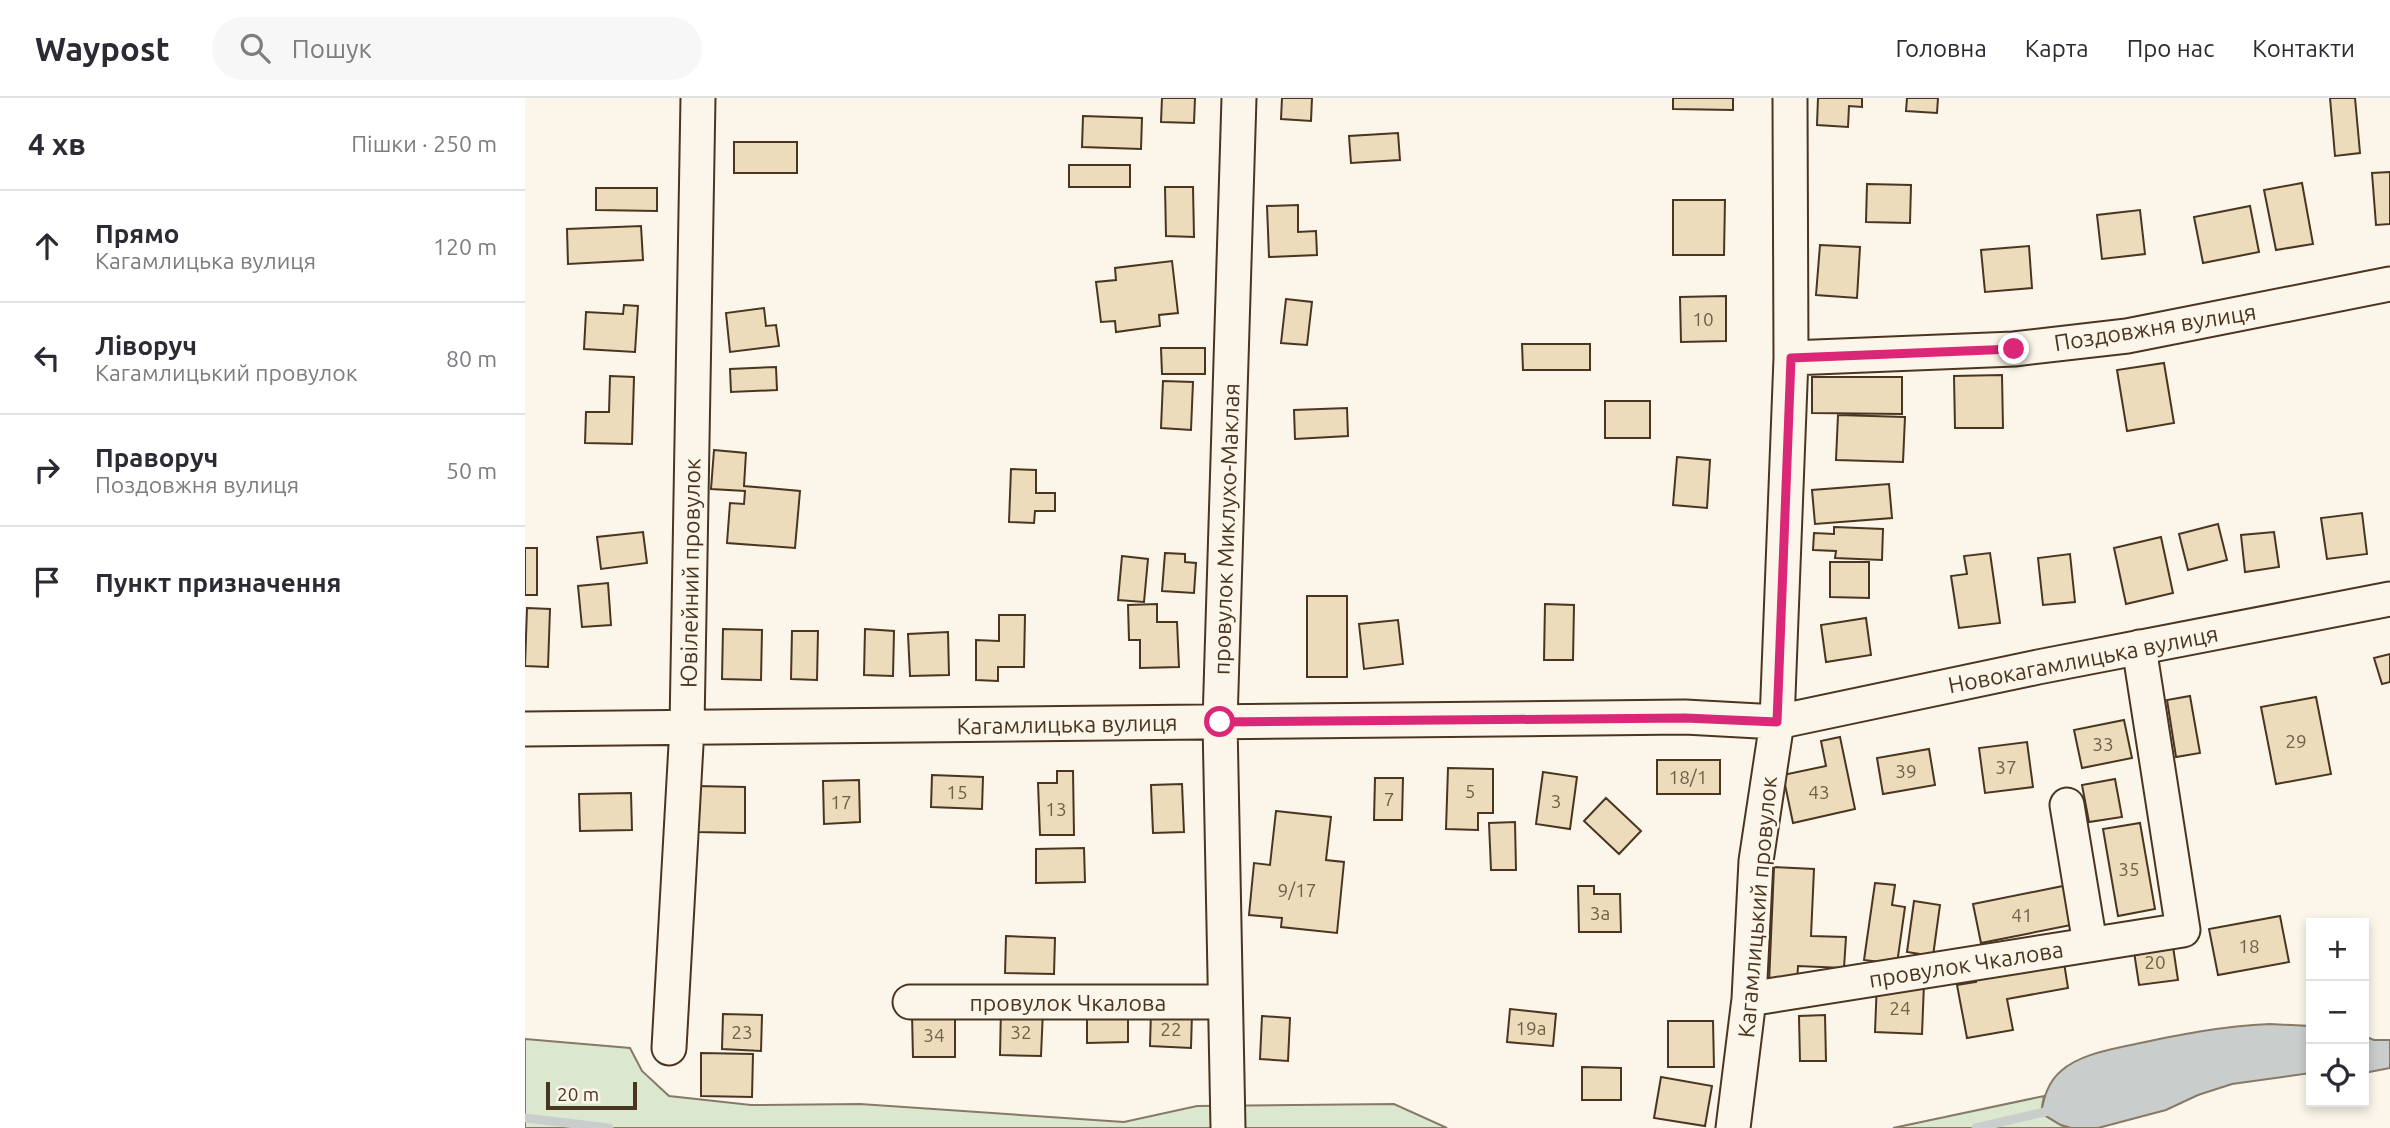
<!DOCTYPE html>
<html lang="uk">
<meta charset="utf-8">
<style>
:root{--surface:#fff;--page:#f7f7f7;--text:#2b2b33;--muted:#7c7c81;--line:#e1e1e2}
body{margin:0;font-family:Ubuntu,sans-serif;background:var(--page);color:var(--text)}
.controls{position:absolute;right:21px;bottom:21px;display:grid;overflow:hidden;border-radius:0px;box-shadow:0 4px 10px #0003}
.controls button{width:63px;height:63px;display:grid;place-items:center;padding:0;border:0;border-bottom:2px solid var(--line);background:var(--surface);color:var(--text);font:35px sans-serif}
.scale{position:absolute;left:21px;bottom:18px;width:91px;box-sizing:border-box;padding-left:7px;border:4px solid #4a3520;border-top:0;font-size:19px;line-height:24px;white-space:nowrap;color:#4a3520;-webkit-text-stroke:5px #fbf6e9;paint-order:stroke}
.stop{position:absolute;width:21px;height:21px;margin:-16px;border:5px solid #db2777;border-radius:50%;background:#fff}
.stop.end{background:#db2777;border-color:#fff;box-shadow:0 2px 7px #0008}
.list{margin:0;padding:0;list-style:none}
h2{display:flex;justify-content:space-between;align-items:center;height:91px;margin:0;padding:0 28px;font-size:30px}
h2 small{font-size:23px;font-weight:400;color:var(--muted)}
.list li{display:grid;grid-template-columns:46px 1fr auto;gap:21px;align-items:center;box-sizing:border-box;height:112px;padding:0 28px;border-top:2px solid var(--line)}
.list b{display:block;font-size:26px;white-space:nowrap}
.list p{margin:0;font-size:23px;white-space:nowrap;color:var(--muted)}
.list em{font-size:23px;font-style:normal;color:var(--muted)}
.icon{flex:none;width:38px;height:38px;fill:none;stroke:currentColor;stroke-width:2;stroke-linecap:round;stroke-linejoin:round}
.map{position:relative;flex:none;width:1865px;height:1030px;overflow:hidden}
header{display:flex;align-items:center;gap:42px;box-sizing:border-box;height:98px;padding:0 35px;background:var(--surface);border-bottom:2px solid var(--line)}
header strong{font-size:33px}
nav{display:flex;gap:38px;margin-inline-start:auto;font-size:24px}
.search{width:490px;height:63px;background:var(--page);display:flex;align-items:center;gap:18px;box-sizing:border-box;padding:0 24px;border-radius:38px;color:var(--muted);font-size:26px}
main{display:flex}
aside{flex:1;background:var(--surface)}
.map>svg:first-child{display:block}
.green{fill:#dce7d0;stroke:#887966;stroke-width:2}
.water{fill:#c9cecd;stroke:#887966;stroke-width:2}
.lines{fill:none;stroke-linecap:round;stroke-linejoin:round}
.stream{stroke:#c9cecd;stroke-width:9}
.building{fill:#ecdcbc;stroke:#4a3520;stroke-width:2}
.minor-casing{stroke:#4a3520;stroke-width:37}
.minor{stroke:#fbf6e9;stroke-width:33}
.route{stroke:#db2777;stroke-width:9}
.labels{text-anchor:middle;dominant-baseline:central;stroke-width:5;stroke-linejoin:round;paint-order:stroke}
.number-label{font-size:19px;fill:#725f47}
.street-label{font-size:23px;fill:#4a3520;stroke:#fbf6e9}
</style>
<header>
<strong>Waypost</strong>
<div class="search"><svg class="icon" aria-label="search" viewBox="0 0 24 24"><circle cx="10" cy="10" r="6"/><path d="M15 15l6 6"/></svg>Пошук</div>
<nav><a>Головна</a><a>Карта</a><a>Про нас</a><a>Контакти</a></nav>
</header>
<main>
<aside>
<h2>4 хв<small>Пішки · 250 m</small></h2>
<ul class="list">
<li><svg class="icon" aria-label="ahead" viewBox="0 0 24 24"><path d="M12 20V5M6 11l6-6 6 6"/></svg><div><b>Прямо</b><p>Кагамлицька вулиця</p></div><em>120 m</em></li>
<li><svg class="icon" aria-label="left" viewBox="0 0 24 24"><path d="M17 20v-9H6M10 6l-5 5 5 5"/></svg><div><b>Ліворуч</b><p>Кагамлицький провулок</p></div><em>80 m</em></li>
<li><svg class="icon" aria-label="right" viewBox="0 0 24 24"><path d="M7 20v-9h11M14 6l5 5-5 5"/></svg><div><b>Праворуч</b><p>Поздовжня вулиця</p></div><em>50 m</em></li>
<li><svg class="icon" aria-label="arrive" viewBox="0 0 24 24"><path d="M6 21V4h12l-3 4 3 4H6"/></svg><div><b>Пункт призначення</b></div></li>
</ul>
</aside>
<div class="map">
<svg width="1865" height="1030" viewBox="0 0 1865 1030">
<rect width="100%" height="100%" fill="#fbf6e9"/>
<path class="green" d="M 0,941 L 105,950 L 117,973 L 144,998 L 226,1007 L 335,1006 L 599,1024 L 672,1008 L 869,1006 L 922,1030 L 0,1030 Z
M 1519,998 L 1516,1015 L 1536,1027 L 1546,1030 L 1368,1030 Z"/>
<path class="water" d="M 1745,926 L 1786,928 L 1786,975 L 1707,986 L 1673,997 L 1641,1012 L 1573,1030 L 1546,1030 L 1536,1027 L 1516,1015 C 1519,999 1523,984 1536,973 C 1554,957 1583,952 1606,947 C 1652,937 1697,928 1745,926 Z
M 1839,938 L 1849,942 L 1865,942 L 1865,970 L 1839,975 Z"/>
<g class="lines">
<path class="stream" d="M 0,1020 L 84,1030
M 1451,1030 L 1524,1013"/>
</g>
<path class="building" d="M 637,0 L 670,0 L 669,25 L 636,24 Z
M 757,0 L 787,0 L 786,23 L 756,21 Z
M 1148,0 L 1208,0 L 1208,12 L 1148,11 Z
M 1293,0 L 1337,0 L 1337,9 L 1324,8 L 1323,29 L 1292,27 Z
M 1382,0 L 1413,0 L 1412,15 L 1381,13 Z
M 1805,0 L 1830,0 L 1835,55 L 1810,58 Z
M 558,18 L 617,20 L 616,51 L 557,49 Z
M 873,35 L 875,62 L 826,65 L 824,38 Z
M 209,44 L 272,44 L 272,75 L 209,75 Z
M 544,67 L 605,67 L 605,89 L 544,89 Z
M 1865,74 L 1865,126 L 1851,127 L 1847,75 Z
M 1777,85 L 1788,146 L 1751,152 L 1739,92 Z
M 1342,86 L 1386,87 L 1385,125 L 1341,124 Z
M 640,89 L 668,89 L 669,139 L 641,138 Z
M 71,90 L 132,90 L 132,113 L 71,112 Z
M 1148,102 L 1200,102 L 1199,157 L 1148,157 Z
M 773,107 L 773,134 L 791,133 L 792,157 L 744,159 L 742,108 Z
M 1725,108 L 1734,154 L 1678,165 L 1669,119 Z
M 1615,112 L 1620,156 L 1577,161 L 1572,117 Z
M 116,128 L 118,162 L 43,166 L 42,131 Z
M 1295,147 L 1335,149 L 1332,200 L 1291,197 Z
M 1504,148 L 1507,190 L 1460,194 L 1456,152 Z
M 647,163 L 653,215 L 634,217 L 635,228 L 591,234 L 590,223 L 576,224 L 571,184 L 591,182 L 590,170 Z
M 1201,198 L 1201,243 L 1156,244 L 1155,199 Z
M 761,201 L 787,204 L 782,247 L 756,245 Z
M 99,207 L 113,208 L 110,254 L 59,251 L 61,214 L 98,216 Z
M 239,210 L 241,228 L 251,227 L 254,248 L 205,254 L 201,215 Z
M 997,246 L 1065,246 L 1065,272 L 998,272 Z
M 636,250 L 680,250 L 680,276 L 637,276 Z
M 1639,265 L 1649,325 L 1602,333 L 1592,272 Z
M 251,269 L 252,292 L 206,294 L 205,271 Z
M 1477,277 L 1478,330 L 1430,330 L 1429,278 Z
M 85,278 L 109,279 L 107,346 L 60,345 L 61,314 L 84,314 Z
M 1287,279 L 1377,279 L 1377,316 L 1287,315 Z
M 638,283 L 668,284 L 666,332 L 636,330 Z
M 1080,303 L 1125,303 L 1125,340 L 1080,340 Z
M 822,310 L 823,338 L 770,341 L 769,312 Z
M 1313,317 L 1380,319 L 1378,364 L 1311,362 Z
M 189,352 L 221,355 L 219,388 L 275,393 L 270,450 L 202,445 L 205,405 L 219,406 L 220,393 L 186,391 Z
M 1152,359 L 1185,362 L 1182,410 L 1148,407 Z
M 486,371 L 511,372 L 511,395 L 530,395 L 530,413 L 510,413 L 509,425 L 484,424 Z
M 1364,386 L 1367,420 L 1290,426 L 1287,392 Z
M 1837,415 L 1842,456 L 1802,461 L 1796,420 Z
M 1693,426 L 1702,462 L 1663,472 L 1654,436 Z
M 1309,429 L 1358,431 L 1357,462 L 1310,460 L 1311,453 L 1288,452 L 1289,435 L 1309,436 Z
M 118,434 L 122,465 L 76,471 L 72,439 Z
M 1749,434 L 1754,469 L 1720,474 L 1716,437 Z
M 1636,439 L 1648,495 L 1601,506 L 1589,450 Z
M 0,450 L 12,450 L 12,497 L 0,497 Z
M 640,455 L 660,456 L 660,464 L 671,465 L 669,495 L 637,493 Z
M 1465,455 L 1475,525 L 1434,530 L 1426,478 L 1442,476 L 1439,458 Z
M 1545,456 L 1550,504 L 1518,507 L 1513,460 Z
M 597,458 L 623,461 L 619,504 L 593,502 Z
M 1305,464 L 1344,464 L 1344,500 L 1305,499 Z
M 83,485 L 86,527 L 57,529 L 53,488 Z
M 782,498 L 822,498 L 822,579 L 782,579 Z
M 632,506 L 632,524 L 652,524 L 654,569 L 615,570 L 615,542 L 604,542 L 603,507 Z
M 1020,506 L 1049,507 L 1048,562 L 1019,562 Z
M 2,510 L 25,511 L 23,569 L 0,568 Z
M 474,517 L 500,517 L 499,569 L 473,569 L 473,583 L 451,582 L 451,542 L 474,543 Z
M 1341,520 L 1346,557 L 1301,564 L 1296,527 Z
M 873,522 L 878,566 L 839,571 L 834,526 Z
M 198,531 L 237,532 L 236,582 L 197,581 Z
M 340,531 L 369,533 L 368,578 L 339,577 Z
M 267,533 L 293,533 L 292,582 L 266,581 Z
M 423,534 L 424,577 L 385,578 L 383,536 Z
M 1865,556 L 1865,584 L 1857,586 L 1849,560 Z
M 1665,598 L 1675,655 L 1651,659 L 1642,602 Z
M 1791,599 L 1806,676 L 1751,686 L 1736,609 Z
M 1599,622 L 1607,660 L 1557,670 L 1549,632 Z
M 1315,639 L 1330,711 L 1268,725 L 1258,677 L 1301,668 L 1296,643 Z
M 1502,644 L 1508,689 L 1460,695 L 1454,650 Z
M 1404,651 L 1410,687 L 1358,696 L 1352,660 Z
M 1132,662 L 1195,662 L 1195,696 L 1132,696 Z
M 923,670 L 968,671 L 968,715 L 953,715 L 953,732 L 921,731 Z
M 532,673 L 548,673 L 549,737 L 515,737 L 513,685 L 532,685 Z
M 1018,674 L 1052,679 L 1045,731 L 1011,726 Z
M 407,677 L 458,679 L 457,711 L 406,709 Z
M 850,680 L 878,680 L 877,722 L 849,722 Z
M 1590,681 L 1597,719 L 1564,724 L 1557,687 Z
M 334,682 L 335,724 L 299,726 L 298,683 Z
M 657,686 L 659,734 L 628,735 L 626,687 Z
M 172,688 L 220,689 L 220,735 L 172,734 Z
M 106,695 L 107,732 L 55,733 L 54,696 Z
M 1081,700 L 1116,733 L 1094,756 L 1059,723 Z
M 751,713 L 806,719 L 801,762 L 819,764 L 812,835 L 756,829 L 757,820 L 724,817 L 729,765 L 745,767 Z
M 990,724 L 991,772 L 966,772 L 964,725 Z
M 1615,725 L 1630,811 L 1593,818 L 1578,731 Z
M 559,750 L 560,784 L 511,785 L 511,751 Z
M 1249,769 L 1289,771 L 1286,838 L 1321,839 L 1319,870 L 1273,868 L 1272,886 L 1244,885 Z
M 1350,785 L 1370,787 L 1367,807 L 1380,809 L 1372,866 L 1339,862 Z
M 1053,788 L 1069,788 L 1069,796 L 1095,796 L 1096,834 L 1054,834 Z
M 1538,788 L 1546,827 L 1456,845 L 1448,806 Z
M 1389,803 L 1415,807 L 1408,858 L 1382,854 Z
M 1755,818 L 1764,864 L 1693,877 L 1684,831 Z
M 481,838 L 530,840 L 529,876 L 480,875 Z
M 1647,842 L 1653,882 L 1614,887 L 1608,847 Z
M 1537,852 L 1543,890 L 1482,901 L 1488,932 L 1442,940 L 1432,887 L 1451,884 L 1449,868 Z
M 1352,883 L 1399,886 L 1397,936 L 1350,934 Z
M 476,910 L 518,912 L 516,958 L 475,957 Z
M 985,911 L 1031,916 L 1028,948 L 982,944 Z
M 626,913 L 667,915 L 666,950 L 625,948 Z
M 562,914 L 603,914 L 603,944 L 562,945 Z
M 198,916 L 237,917 L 236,953 L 197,951 Z
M 387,916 L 430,916 L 430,959 L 388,959 Z
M 1300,917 L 1301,963 L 1275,963 L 1274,918 Z
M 737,918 L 765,920 L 763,963 L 735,961 Z
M 1143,923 L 1188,923 L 1189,969 L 1143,969 Z
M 176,955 L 228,956 L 227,999 L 176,998 Z
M 1057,969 L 1096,970 L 1096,1002 L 1057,1002 Z
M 1136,979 L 1187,988 L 1180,1028 L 1129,1020 Z"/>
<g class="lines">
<g class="minor-casing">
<path id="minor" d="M 1266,260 L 1489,251 L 1602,238 L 1865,186
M 0,631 L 1160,619 L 1252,624 L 1513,569 L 1865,501
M 1542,707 L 1565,846
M 1224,901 L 1658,832 L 1614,549
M 385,904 L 700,904
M 144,950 L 162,629 L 173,0
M 703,1030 L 695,624 L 714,0
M 1208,1030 L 1224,901 L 1231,763 L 1252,624 L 1266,260 L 1265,0"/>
</g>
<use href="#minor" class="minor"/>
</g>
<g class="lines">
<path class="route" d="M 695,624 L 1160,620 L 1252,624 L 1266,260 L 1489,251"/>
</g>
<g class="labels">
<g class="number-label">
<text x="1178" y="221">10</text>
<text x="1771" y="643">29</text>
<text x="1578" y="646">33</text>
<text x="1481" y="669">37</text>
<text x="1381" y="673">39</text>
<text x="1163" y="679">18/1</text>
<text x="945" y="693">5</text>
<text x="432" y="694">15</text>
<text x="1294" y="694">43</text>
<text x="864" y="701">7</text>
<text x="1031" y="703">3</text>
<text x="316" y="704">17</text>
<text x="531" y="711">13</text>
<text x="1604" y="771">35</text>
<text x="772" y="792">9/17</text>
<text x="1075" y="815">3а</text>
<text x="1497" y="817">41</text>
<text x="1724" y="848">18</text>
<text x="1630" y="864">20</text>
<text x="1375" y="910">24</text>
<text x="1006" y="930">19а</text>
<text x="646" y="931">22</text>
<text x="217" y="934">23</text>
<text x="496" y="934">32</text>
<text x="409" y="937">34</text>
</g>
<g class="street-label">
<text transform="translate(1630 229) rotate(-9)">Поздовжня вулиця</text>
<text transform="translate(701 431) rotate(-88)">провулок Миклухо-Маклая</text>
<text transform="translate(165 475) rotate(-89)">Ювілейний провулок</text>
<text transform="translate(1558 561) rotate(-11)">Новокагамлицька вулиця</text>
<text transform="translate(542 626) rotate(-1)">Кагамлицька вулиця</text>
<text transform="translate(1232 809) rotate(-85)">Кагамлицький провулок</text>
<text transform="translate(1441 866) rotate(-9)">провулок Чкалова</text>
<text x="543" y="904">провулок Чкалова</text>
</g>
</g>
</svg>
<div class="controls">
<button>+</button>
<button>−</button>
<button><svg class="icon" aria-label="locate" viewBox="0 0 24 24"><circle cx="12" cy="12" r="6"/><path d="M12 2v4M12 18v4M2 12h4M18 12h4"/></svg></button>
</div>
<div class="scale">20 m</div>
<div class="stop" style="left:695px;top:624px"></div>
<div class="stop end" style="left:1489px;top:251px"></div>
</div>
</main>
